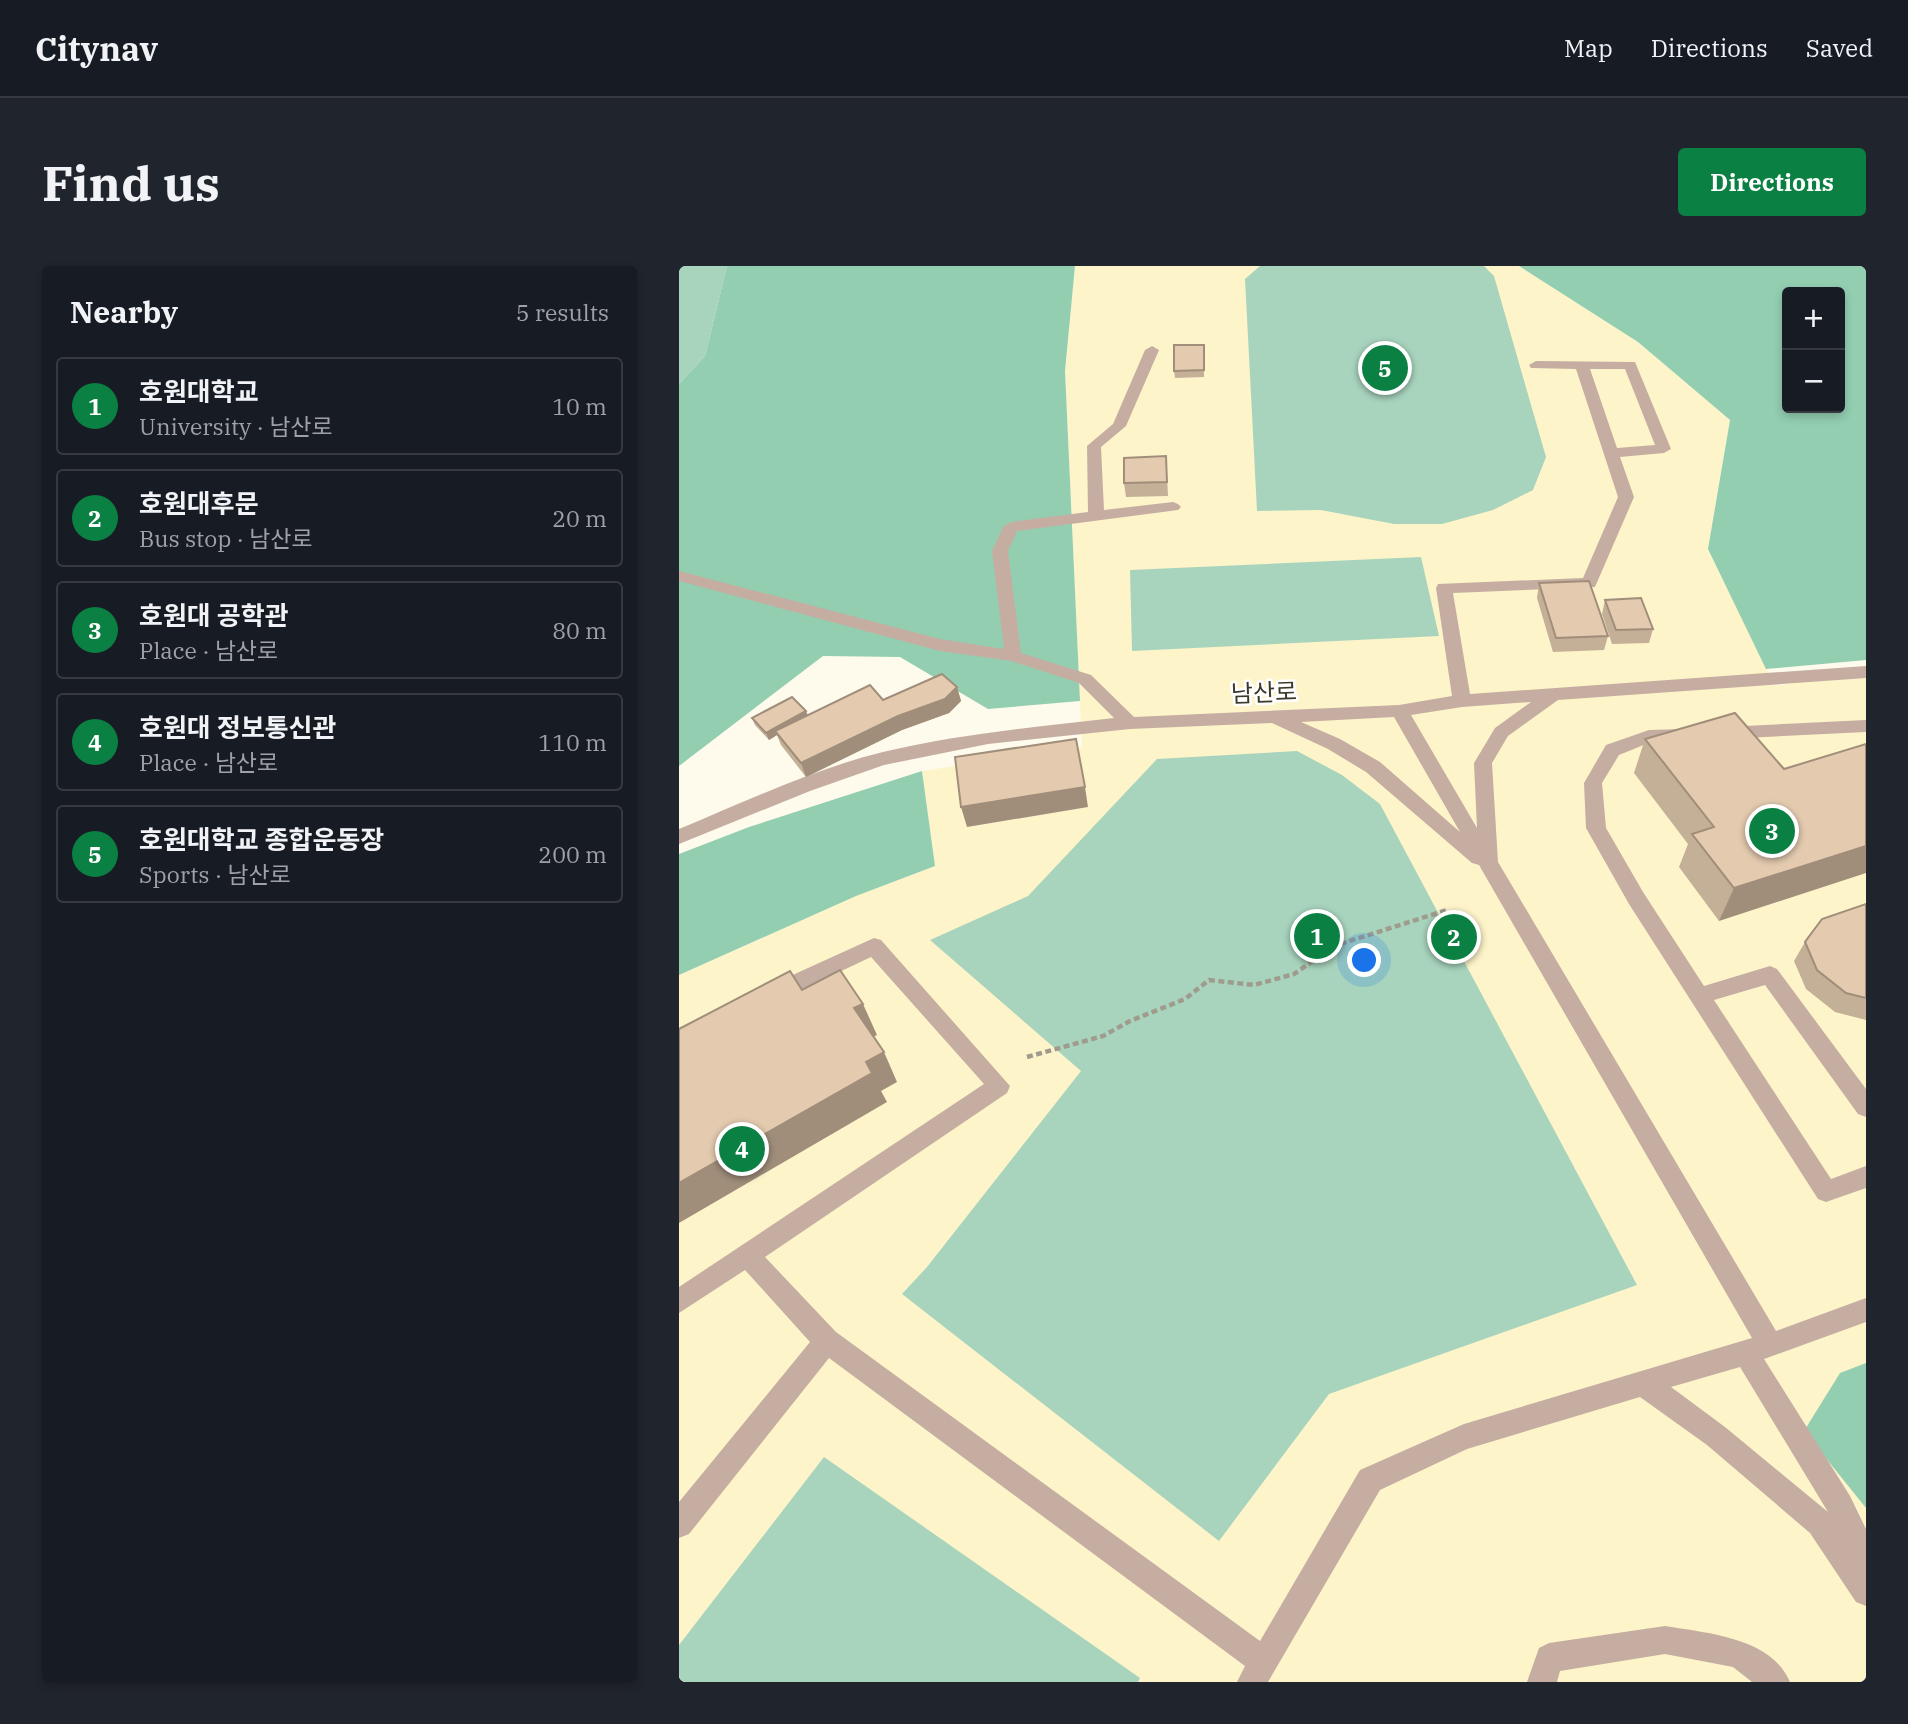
<!DOCTYPE html>
<meta charset="utf-8">
<style>
:root{--surface:#171b24;--page:#20242c;--text:#f1f3f6;--muted:#9ea1a6;--line:#363941;--accent:#0b8043}
body{margin:0;font-family:"IBM Plex Serif","Noto Sans KR",serif;background:var(--page);color:var(--text)}
.controls{position:absolute;right:21px;top:21px;display:grid;overflow:hidden;border-radius:7px;box-shadow:0 4px 10px #0003}
.controls button{width:63px;height:63px;display:grid;place-items:center;padding:0;border:0;border-bottom:2px solid var(--line);background:var(--surface);color:var(--text);font:35px sans-serif}
.you{position:absolute;left:686px;top:695px;width:24px;height:24px;margin:-18px;border:5px solid #fff;border-radius:50%;background:#1a73e8;box-shadow:0 0 0 10px #1a73e833}
.badge{display:grid;place-items:center;width:46px;height:46px;border-radius:50%;background:var(--accent);color:#fff;font-size:23px;font-weight:700}
.pin{position:absolute;translate:-50% -50%;border:4px solid #fff;box-shadow:0 2px 7px #0006}
.list{margin:0;padding:0;list-style:none}
h2{display:flex;justify-content:space-between;align-items:center;height:91px;margin:0;padding:0 28px;font-size:30px}
h2 small{font-size:23px;font-weight:400;color:var(--muted)}
.list li{display:grid;grid-template-columns:46px 1fr auto;gap:21px;align-items:center;box-sizing:border-box;height:98px;margin:0 14px 14px;padding:0 14px;border:2px solid var(--line);border-radius:7px}
.list b{display:block;font-size:26px;white-space:nowrap}
.list p{margin:0;font-size:23px;white-space:nowrap;color:var(--muted)}
.list em{font-size:23px;font-style:normal;color:var(--muted)}
.map{position:relative;flex:none;width:1187px;height:1416px;overflow:hidden;border-radius:7px}
header{display:flex;align-items:center;gap:42px;box-sizing:border-box;height:98px;padding:0 35px;background:var(--surface);border-bottom:2px solid var(--line)}
header strong{font-size:33px}
nav{display:flex;gap:38px;margin-inline-start:auto;font-size:24px}
.intro{display:flex;align-items:center;justify-content:space-between;box-sizing:border-box;height:168px;padding:0 42px}
h1{margin:0;font-size:49px}
.button{padding:18px 32px;border-radius:7px;background:var(--accent);color:#fff;font-size:24px;font-weight:700}
main{display:flex;gap:42px;padding:0 42px}
aside{flex:1;background:var(--surface);border-radius:7px;box-shadow:0 4px 10px #0003}
.map>svg:first-child{display:block}
.built{fill:#fef4ca}
.green{fill:#a8d4bd}
.forest{fill:#93ceb1;fill-rule:evenodd}
.lines{fill:none;stroke-linecap:round;stroke-linejoin:round}
.path{stroke:#9f9c8e;stroke-width:4.5;stroke-dasharray:6 3.5;stroke-linecap:butt}
.minor{fill:#c6ada1;fill-rule:evenodd}
.wall{fill:#c4af97}
.shaded-wall{fill:#a08e7b}
.building{fill:#e4cbb0;stroke:#a08e7b;stroke-width:2}
.labels{text-anchor:middle;dominant-baseline:central;stroke-width:5;stroke-linejoin:round;paint-order:stroke}
.street-label{font-size:24px;fill:#3c392b;stroke:#fff}
</style>
<header>
<strong>Citynav</strong>
<nav><a>Map</a><a>Directions</a><a>Saved</a></nav>
</header>
<div class="intro"><h1>Find us</h1><a class="button">Directions</a></div>
<main>
<aside>
<h2>Nearby<small>5 results</small></h2>
<ul class="list">
<li><span class="badge">1</span><div><b>호원대학교</b><p>University · 남산로</p></div><em>10 m</em></li>
<li><span class="badge">2</span><div><b>호원대후문</b><p>Bus stop · 남산로</p></div><em>20 m</em></li>
<li><span class="badge">3</span><div><b>호원대 공학관</b><p>Place · 남산로</p></div><em>80 m</em></li>
<li><span class="badge">4</span><div><b>호원대 정보통신관</b><p>Place · 남산로</p></div><em>110 m</em></li>
<li><span class="badge">5</span><div><b>호원대학교 종합운동장</b><p>Sports · 남산로</p></div><em>200 m</em></li>
</ul>
</aside>
<div class="map">
<svg width="1187" height="1416" viewBox="0 0 1187 1416">
<rect width="100%" height="100%" fill="#fefbed"/>
<path class="built" d="M 396,0 L 840,0 L 959,76 L 1051,154 L 1029,283 L 1096,420 L 1187,405 L 1187,1416 L 0,1416 L 0,709 L 177,630 L 256,600 L 243,505 L 403,481 L 386,105 Z"/>
<path class="green" d="M 0,0 L 48,0 L 26,90 L 0,118 Z
M 581,0 L 805,0 L 815,10 L 867,191 L 854,224 L 814,244 L 763,258 L 715,258 L 642,244 L 578,245 L 566,13 Z
M 742,291 L 760,370 L 453,385 L 451,304 Z
M 618,485 L 663,509 L 701,538 L 958,1019 L 650,1128 L 540,1275 L 223,1028 L 248,1001 L 402,805 L 251,674 L 349,630 L 478,493 Z
M 145,1191 L 461,1412 L 459,1416 L 0,1416 L 0,1379 Z"/>
<path class="forest" d="M 48,0 L 396,0 L 386,105 L 401,435 L 309,443 L 221,391 L 144,390 L 0,500 L 0,118 L 26,90 Z
M 840,0 L 1187,0 L 1187,394 L 1087,403 L 1029,283 L 1051,154 L 959,76 ZM 1108,26 L 1161,26 L 1161,142 L 1108,142 Z
M 243,505 L 256,600 L 177,630 L 0,709 L 0,588 L 70,561 Z
M 1187,1097 L 1187,1242 L 1125,1165 L 1161,1107 Z"/>
<g class="lines">
<path class="path" d="M 348,791 L 424,770 L 451,755 L 506,733 L 530,714 L 575,719 L 615,708 L 655,680 L 768,644"/>
<path class="minor" d="M 473,80 L 480,84 L 447,160 L 422,181 L 425,244 L 494,236 L 499,238 L 502,241 L 499,244 L 338,265 L 329,285 L 342,387 L 412,409 L 455,451 L 720,439 L 773,430 L 757,322 L 759,318 L 904,312 L 939,231 L 897,103 L 852,102 L 850,99 L 857,95 L 956,96 L 992,183 L 985,187 L 941,191 L 955,231 L 916,321 L 774,327 L 791,428 L 1187,400 L 1187,412 L 879,434 L 829,470 L 813,497 L 819,596 L 1097,1065 L 1187,1032 L 1187,1056 L 1085,1093 L 1171,1230 L 1187,1263 L 1187,1340 L 1177,1336 L 1131,1267 L 1028,1179 L 961,1131 L 788,1183 L 701,1224 L 589,1416 L 558,1416 L 566,1400 L 150,1092 L 10,1268 L 0,1272 L 0,1236 L 131,1076 L 66,1004 L 0,1047 L 0,1021 L 305,818 L 192,691 L 101,734 L 93,737 L 85,734 L 82,728 L 85,722 L 195,672 L 202,674 L 331,820 L 328,827 L 86,991 L 157,1066 L 581,1375 L 681,1204 L 785,1158 L 1073,1072 L 800,599 L 793,597 L 687,506 L 649,483 L 593,457 L 451,463 L 309,478 L 205,499 L 131,525 L 0,578 L 0,563 C 66,536 134,503 204,486 C 280,468 358,461 435,452 L 400,417 L 332,395 L 261,385 L 0,315 L 0,305 L 261,373 L 325,383 L 313,285 L 324,261 L 332,256 L 409,246 L 408,180 L 434,158 L 466,84 ZM 911,103 L 946,103 L 976,179 L 938,182 ZM 852,436 L 816,462 L 795,497 L 798,562 L 732,449 L 783,441 ZM 715,451 L 781,566 L 701,496 L 661,473 L 622,456 ZM 1061,1101 L 1149,1246 L 1046,1161 L 992,1121 Z
M 1187,454 L 1187,466 L 1046,473 L 1040,471 L 1037,467 L 1040,463 L 1046,461 Z
M 1003,463 L 1009,465 L 1012,469 L 1009,473 L 972,476 L 940,489 L 923,517 L 927,562 L 964,626 L 1025,720 L 1091,700 L 1098,703 L 1187,823 L 1187,851 L 1179,848 L 1086,719 L 1035,734 L 1152,913 L 1187,900 L 1187,922 L 1147,936 L 1139,933 L 950,638 L 907,562 L 905,517 L 927,479 L 970,464 Z
M 986,1360 C 1027,1367 1092,1371 1111,1416 L 1073,1416 L 1054,1401 L 986,1388 L 881,1405 L 878,1416 L 848,1416 L 860,1382 L 870,1377 Z"/>
</g>
<path class="wall" d="M 525,79 L 525,111 L 496,112 L 495,105 Z
M 487,190 L 489,230 L 447,231 L 445,217 Z
M 860,317 L 929,370 L 925,384 L 874,386 L 858,332 Z
M 926,334 L 974,363 L 970,377 L 933,378 L 923,348 Z
M 278,421 L 282,435 L 270,447 L 223,464 L 127,511 L 102,479 L 98,469 L 90,474 L 76,459 L 73,452 L 129,449 Z
M 966,473 L 1105,503 L 1187,478 L 1040,655 L 1000,601 L 1009,578 L 955,507 Z
M 1187,638 L 1187,754 L 1156,746 L 1127,723 L 1115,695 L 1126,676 Z"/>
<path class="shaded-wall" d="M 278,421 L 282,435 L 270,447 L 223,464 L 127,511 L 122,497 Z
M 127,445 L 130,452 L 96,465 L 98,469 L 90,474 L 87,467 Z
M 406,521 L 409,541 L 288,561 L 282,541 Z
M 1187,580 L 1187,607 L 1040,655 L 1055,622 Z
M 184,738 L 198,769 L 190,773 L 175,742 Z
M 205,786 L 218,816 L 202,825 L 208,836 L 0,957 L 0,917 L 187,796 Z"/>
<path class="building" d="M 495,79 L 525,79 L 525,104 L 495,105 Z
M 487,190 L 488,216 L 445,217 L 445,192 Z
M 910,315 L 929,370 L 877,372 L 860,317 Z
M 962,332 L 974,363 L 937,364 L 926,334 Z
M 263,408 L 278,421 L 266,433 L 219,450 L 122,497 L 96,465 L 191,419 L 204,434 Z
M 113,431 L 127,445 L 87,467 L 73,452 Z
M 1056,447 L 1105,503 L 1187,478 L 1187,580 L 1055,622 L 1013,568 L 1035,561 L 966,473 Z
M 397,473 L 406,521 L 282,541 L 276,491 Z
M 1187,638 L 1187,732 L 1167,727 L 1138,704 L 1126,676 L 1143,653 Z
M 161,704 L 184,738 L 175,742 L 205,786 L 187,796 L 193,807 L 0,917 L 0,763 L 111,705 L 123,724 Z"/>
<g class="labels">
<g class="street-label">
<text transform="translate(585 426) rotate(-2)">남산로</text>
</g>
</g>
</svg>
<div class="controls">
<button>+</button>
<button>−</button>
</div>
<div class="you"></div>
<div class="pin badge" style="left:638px;top:670px">1</div>
<div class="pin badge" style="left:775px;top:671px">2</div>
<div class="pin badge" style="left:1093px;top:565px">3</div>
<div class="pin badge" style="left:63px;top:883px">4</div>
<div class="pin badge" style="left:706px;top:102px">5</div>
</div>
</main>
